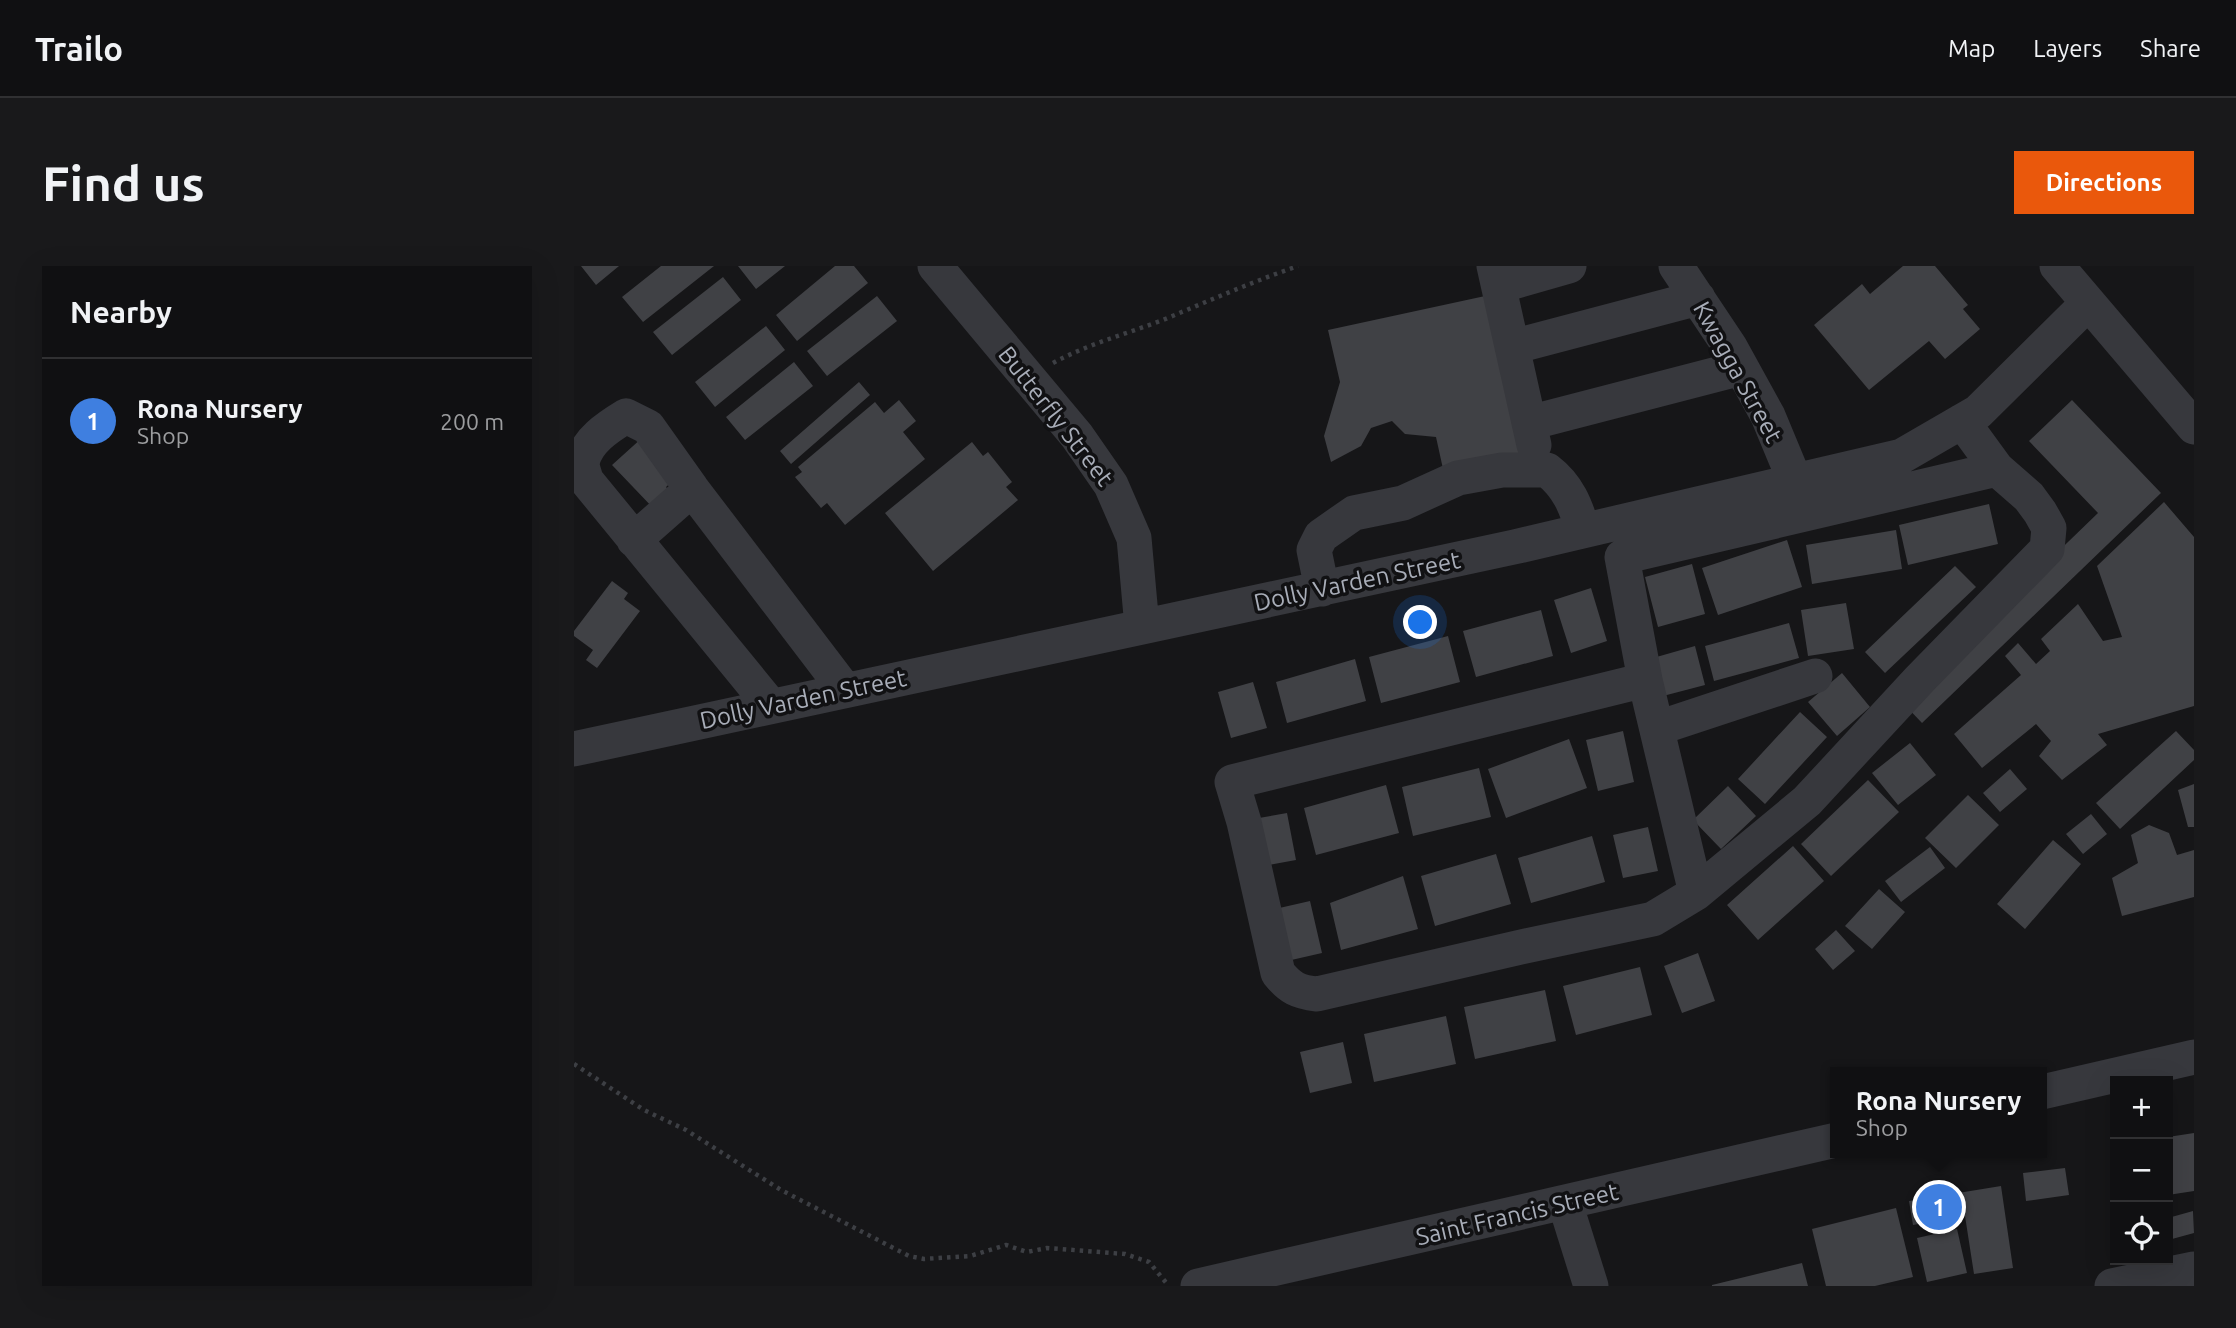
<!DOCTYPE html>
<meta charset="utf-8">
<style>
:root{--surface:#101012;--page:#19191b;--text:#f1f3f6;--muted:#9c9d9f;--line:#303032;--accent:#ea580c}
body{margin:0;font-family:Ubuntu,sans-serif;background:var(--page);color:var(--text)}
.controls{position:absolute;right:21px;bottom:21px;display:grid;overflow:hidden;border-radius:0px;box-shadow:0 7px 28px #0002}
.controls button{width:63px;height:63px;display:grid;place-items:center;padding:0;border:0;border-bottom:2px solid var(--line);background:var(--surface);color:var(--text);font:35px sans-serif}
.you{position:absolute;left:847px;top:357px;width:24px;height:24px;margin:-18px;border:5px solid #fff;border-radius:50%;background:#1a73e8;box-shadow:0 0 0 10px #1a73e833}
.badge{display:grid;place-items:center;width:46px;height:46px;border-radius:50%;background:var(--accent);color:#fff;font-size:23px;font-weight:700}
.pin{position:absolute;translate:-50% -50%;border:4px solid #fff;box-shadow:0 2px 7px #0006}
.popup{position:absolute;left:1256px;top:801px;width:217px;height:91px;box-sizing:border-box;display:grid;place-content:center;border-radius:0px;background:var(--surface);filter:drop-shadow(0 2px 5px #0005);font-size:23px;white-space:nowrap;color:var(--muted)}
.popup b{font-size:26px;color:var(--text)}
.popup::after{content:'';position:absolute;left:50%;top:100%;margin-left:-14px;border:14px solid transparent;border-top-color:var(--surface)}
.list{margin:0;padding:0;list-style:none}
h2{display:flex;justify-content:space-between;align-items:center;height:91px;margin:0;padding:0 28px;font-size:30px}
h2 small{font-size:23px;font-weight:400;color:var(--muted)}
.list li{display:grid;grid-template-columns:46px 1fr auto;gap:21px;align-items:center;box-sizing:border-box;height:126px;padding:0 28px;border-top:2px solid var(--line)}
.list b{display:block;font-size:26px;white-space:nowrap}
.list p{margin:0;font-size:23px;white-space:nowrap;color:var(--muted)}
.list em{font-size:23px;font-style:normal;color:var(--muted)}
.icon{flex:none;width:38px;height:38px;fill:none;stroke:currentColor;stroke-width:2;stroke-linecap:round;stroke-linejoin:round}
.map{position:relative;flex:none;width:1620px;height:1020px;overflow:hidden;border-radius:0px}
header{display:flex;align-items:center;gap:42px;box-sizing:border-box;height:98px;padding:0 35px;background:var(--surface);border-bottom:2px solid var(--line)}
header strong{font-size:33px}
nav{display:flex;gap:38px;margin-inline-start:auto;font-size:24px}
.intro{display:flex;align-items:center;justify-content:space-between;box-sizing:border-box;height:168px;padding:0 42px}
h1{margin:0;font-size:49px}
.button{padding:18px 32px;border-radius:0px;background:var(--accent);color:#fff;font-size:24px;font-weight:700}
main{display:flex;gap:42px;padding:0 42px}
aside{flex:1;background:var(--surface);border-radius:0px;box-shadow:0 7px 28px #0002}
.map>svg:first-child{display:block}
.building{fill:#404145}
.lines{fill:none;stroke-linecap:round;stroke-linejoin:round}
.path{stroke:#3d3f44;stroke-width:4.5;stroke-dasharray:3.5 5;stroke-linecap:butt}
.minor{stroke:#37383d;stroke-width:35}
.labels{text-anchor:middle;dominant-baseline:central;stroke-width:7;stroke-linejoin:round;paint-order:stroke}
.street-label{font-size:24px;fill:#a8adb8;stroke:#111113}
</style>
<header>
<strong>Trailo</strong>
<nav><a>Map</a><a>Layers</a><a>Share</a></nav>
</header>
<div class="intro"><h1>Find us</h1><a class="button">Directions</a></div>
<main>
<aside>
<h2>Nearby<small></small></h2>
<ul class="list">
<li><span class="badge" style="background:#3f7fe0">1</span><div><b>Rona Nursery</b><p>Shop</p></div><em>200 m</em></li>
</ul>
</aside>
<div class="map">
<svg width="1620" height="1020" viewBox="0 0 1620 1020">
<rect width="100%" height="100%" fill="#161618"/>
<path class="building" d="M 7,0 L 45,0 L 22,19 Z
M 87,0 L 140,0 L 69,56 L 48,31 Z
M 164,0 L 211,0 L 182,23 Z
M 261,0 L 280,0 L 294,17 L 223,75 L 202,49 Z
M 1329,0 L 1361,0 L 1394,39 L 1389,43 L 1406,63 L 1371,93 L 1355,75 L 1295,124 L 1240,59 L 1288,18 L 1296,28 Z
M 149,11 L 167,34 L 98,89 L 79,66 Z
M 925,27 L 960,193 L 871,212 L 862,171 L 831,168 L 818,155 L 797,162 L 787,180 L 757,196 L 750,170 L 766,116 L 754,64 Z
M 303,30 L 323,55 L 253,110 L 233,85 Z
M 192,60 L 211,84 L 141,141 L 121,116 Z
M 220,96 L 239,120 L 171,174 L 152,151 Z
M 285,116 L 296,129 L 217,198 L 206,185 Z
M 325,134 L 342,155 L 329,166 L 351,193 L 271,259 L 253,237 L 247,242 L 221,211 L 228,206 L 224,201 L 301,136 L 310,147 Z
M 1498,134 L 1587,227 L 1348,457 L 1328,436 L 1524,247 L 1455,175 Z
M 69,171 L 104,210 L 92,221 L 98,228 L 81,244 L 38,199 Z
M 398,176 L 409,190 L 414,186 L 438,216 L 432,221 L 444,234 L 359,305 L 311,247 Z
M 1590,236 L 1620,271 L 1620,440 L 1524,468 L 1533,479 L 1488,514 L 1465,490 L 1477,475 L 1462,458 L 1408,502 L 1380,468 L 1447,409 L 1431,390 L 1444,377 L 1462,398 L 1476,385 L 1467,373 L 1504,338 L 1529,375 L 1548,371 L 1523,300 Z
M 1415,238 L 1424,278 L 1334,299 L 1325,259 Z
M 1322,264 L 1328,303 L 1238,318 L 1232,279 Z
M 1213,274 L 1228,321 L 1144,349 L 1128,302 Z
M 1118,298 L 1131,348 L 1084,361 L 1071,311 Z
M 1381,300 L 1402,321 L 1311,407 L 1291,386 Z
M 38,315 L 54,327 L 50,333 L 66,345 L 23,402 L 12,394 L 19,384 L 0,370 L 0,365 Z
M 1017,322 L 1033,375 L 997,387 L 980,334 Z
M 1272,337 L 1280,383 L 1234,390 L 1227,344 Z
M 967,344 L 979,390 L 902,411 L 889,365 Z
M 1215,357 L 1225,392 L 1140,415 L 1131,380 Z
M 874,370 L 886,416 L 807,437 L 795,391 Z
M 1121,380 L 1131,419 L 1089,430 L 1079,392 Z
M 781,393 L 792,435 L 713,457 L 702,416 Z
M 1268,407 L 1296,441 L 1263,470 L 1234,436 Z
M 679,416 L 693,462 L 657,472 L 644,426 Z
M 1226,446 L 1253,471 L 1191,538 L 1164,513 Z
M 1049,465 L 1060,516 L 1024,525 L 1012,474 Z
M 1602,465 L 1620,484 L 1620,494 L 1546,563 L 1522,537 Z
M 995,473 L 1013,522 L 932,552 L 914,503 Z
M 1336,477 L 1362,509 L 1324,539 L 1298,507 Z
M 905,502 L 917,551 L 839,570 L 828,521 Z
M 1436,503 L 1453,523 L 1426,546 L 1409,527 Z
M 1294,514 L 1325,546 L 1257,610 L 1227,578 Z
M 1620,518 L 1620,561 L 1614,561 L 1604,524 Z
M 812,519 L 825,567 L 742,589 L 730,542 Z
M 1154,520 L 1182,550 L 1147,583 L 1119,554 Z
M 1394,529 L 1425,559 L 1382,602 L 1351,572 Z
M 713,547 L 722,594 L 694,599 L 685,552 Z
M 1517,548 L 1533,568 L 1509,588 L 1492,568 Z
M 1575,559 L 1595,567 L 1603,589 L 1620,584 L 1620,631 L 1548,650 L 1538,612 L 1564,597 L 1557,569 Z
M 1074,561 L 1084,605 L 1049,612 L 1039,569 Z
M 1018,570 L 1031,616 L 957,637 L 944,592 Z
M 1479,574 L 1507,598 L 1451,663 L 1423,638 Z
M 1219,580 L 1250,615 L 1184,674 L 1153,639 Z
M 1356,581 L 1371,602 L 1327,636 L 1311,615 Z
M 922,588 L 937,638 L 861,660 L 847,610 Z
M 829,610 L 844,663 L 767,684 L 756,637 Z
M 1305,623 L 1331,646 L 1298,683 L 1271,660 Z
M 736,635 L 748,687 L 713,695 L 701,643 Z
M 1262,664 L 1281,685 L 1259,704 L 1241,683 Z
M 1124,687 L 1141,735 L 1108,747 L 1090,700 Z
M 1066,701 L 1078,749 L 1002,769 L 989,720 Z
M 971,724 L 982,775 L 901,793 L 890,741 Z
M 872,750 L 882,798 L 800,816 L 790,768 Z
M 769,776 L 778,817 L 736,827 L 726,786 Z
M 1620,867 L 1620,925 L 1594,929 L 1594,871 Z
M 1491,902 L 1495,929 L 1452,935 L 1449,907 Z
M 1427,920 L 1439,1002 L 1400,1008 L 1391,950 L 1339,959 L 1335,935 Z
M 1322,942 L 1339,1011 L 1301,1020 L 1252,1020 L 1238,963 Z
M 1619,945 L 1620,967 L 1598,973 L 1594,952 Z
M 1383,963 L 1393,1007 L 1353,1016 L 1343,972 Z
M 1228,997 L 1234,1020 L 1138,1020 L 1138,1019 Z"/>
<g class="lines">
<path class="path" d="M 479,97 C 514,78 552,68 589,54 C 634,35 678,16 724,0
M 0,798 L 70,844 L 112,864 L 207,924 L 335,990 L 350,993 L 396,990 L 432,979 L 453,986 L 473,982 L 551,988 L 575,996 L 594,1019"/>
<path class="minor" d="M 361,0 L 503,170 L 537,219 L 560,272 L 568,361
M 920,0 L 960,179
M 1102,0 L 1156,81 L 1194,150 L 1221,215
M 1483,0 L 1620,161
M 925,20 L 995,0
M 938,81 L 1124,32
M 955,157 L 1167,102
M 60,274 L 118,223
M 748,323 L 740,284 L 747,270 L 780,247 L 829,237 L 884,212 L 928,204 L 973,204 C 994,220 1002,240 1009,265
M 1071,414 L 658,516 L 670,556 L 704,707 C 716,722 724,726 743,728 L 947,681 L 1079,653 L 1122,627 L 1233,535 L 1346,413 L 1473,283 L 1475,262 L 1466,246 L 1455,231 L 1423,203 L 1388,155
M 197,440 L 12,214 C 11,209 8,202 8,197 C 12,175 34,161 52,150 L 74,161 L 118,223 L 271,424
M 1084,462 L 1241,410
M 0,483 L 940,281 L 1328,190 L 1404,146 L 1514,37
M 1122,627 L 1071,414 L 1048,291 L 1423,203
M 1468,826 L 1620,791
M 991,937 L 1017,1020
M 624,1020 L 1262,874
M 1538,1020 L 1620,1003"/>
</g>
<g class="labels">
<g class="street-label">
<text transform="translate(1164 106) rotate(61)">Kwagga Street</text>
<text transform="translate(482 150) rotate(52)">Butterfly Street</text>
<text transform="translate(783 315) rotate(-12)">Dolly Varden Street</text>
<text transform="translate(229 433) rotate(-12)">Dolly Varden Street</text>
<text transform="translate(943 948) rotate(-13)">Saint Francis Street</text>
</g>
</g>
</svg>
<div class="controls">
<button>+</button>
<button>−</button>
<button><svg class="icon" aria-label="locate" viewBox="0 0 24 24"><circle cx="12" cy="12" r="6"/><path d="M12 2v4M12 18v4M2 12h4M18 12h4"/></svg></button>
</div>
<div class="you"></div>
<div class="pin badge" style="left:1365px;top:941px;background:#3f7fe0">1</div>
<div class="popup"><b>Rona Nursery</b>Shop</div>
</div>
</main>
